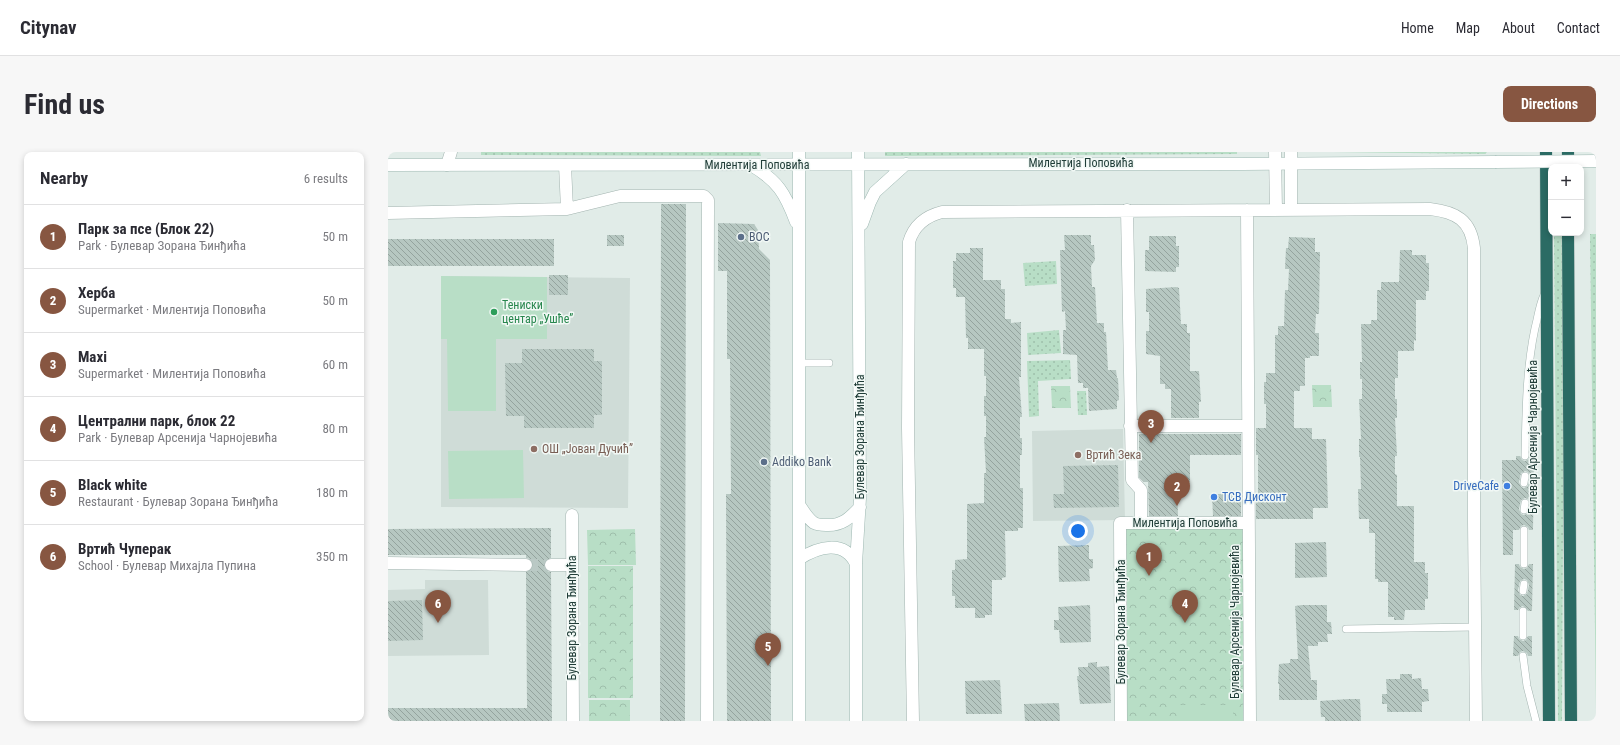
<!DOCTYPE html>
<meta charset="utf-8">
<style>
:root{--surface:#fff;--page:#f7f7f7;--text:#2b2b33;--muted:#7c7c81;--line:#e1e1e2;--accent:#875641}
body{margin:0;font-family:"Roboto Condensed",sans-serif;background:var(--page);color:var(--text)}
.controls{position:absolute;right:12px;top:12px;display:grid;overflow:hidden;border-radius:8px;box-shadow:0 2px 6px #0003}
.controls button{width:36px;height:36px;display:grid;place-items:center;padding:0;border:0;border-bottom:1px solid var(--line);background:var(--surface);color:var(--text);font:20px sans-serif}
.you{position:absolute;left:690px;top:379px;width:14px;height:14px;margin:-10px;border:3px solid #fff;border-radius:50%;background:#1a73e8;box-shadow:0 0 0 6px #1a73e833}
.badge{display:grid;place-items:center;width:26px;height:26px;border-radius:50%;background:var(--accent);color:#fff;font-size:13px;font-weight:700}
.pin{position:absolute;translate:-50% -33px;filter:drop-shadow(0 1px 2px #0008)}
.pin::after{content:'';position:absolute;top:21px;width:14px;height:12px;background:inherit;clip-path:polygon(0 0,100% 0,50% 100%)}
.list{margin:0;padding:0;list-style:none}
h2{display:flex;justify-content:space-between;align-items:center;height:52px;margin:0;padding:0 16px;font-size:17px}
h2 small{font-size:13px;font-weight:400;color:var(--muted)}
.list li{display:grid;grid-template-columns:26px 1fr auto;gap:12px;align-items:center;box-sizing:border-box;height:64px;padding:0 16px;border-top:1px solid var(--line)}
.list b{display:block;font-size:15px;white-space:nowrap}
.list p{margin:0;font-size:13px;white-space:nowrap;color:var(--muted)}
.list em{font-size:13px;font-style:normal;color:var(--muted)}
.map{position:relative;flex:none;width:1208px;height:569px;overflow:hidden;border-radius:8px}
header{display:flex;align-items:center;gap:24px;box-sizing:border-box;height:56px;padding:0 20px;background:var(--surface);border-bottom:1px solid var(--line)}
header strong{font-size:19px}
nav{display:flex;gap:22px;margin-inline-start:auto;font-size:14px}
.intro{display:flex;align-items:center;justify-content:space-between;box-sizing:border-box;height:96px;padding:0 24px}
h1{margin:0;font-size:28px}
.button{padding:10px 18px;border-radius:8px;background:var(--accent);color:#fff;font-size:14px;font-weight:700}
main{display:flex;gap:24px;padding:0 24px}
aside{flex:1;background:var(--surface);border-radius:8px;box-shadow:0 2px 6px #0003}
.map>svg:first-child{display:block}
.built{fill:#cfdcd7}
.grass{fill:url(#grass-dots)}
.park{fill:url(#park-crowns)}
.pitch{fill:#b8dec6}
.building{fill:url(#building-back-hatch);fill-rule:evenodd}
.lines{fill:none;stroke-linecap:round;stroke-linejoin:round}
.street-tunnel{stroke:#bac9c5;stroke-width:12;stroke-dasharray:12 6;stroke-linecap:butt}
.lane-casing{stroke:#a3b4b0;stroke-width:8}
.street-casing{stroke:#a3b4b0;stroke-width:13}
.secondary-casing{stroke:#9eb8b2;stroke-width:13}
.highway-casing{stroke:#c1c9c7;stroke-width:13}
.lane{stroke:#fff;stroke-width:7}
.street{stroke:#fff;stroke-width:12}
.secondary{stroke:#fff;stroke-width:12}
.highway{stroke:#2b6b64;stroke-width:12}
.secondary-bridge-casing{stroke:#9eb8b2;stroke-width:13;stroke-linecap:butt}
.secondary-bridge{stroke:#fff;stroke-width:12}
.service-dot{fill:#5c6f8a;stroke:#f1f8f5;stroke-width:1.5}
.leisure-dot{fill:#2e9e5b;stroke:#f1f8f5;stroke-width:1.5}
.education-dot{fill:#8d6e63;stroke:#f1f8f5;stroke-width:1.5}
.shop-dot{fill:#3f7fe0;stroke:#f1f8f5;stroke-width:1.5}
.labels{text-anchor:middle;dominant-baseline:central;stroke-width:3;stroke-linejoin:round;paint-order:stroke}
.street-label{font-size:12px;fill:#203d38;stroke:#f1f8f5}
.service-label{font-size:12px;fill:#4e5e75;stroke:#f1f8f5;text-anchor:start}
.leisure-label{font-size:12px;fill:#27864d;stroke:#f1f8f5;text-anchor:start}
.education-label{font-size:12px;fill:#785e54;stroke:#f1f8f5;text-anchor:start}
.shop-label{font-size:12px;fill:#366cbe;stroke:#f1f8f5;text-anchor:end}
</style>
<header>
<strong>Citynav</strong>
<nav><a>Home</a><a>Map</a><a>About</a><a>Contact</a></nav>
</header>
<div class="intro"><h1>Find us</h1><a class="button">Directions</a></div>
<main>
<aside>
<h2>Nearby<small>6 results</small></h2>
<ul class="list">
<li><span class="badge">1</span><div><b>Парк за псе (Блок 22)</b><p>Park · Булевар Зорана Ђинђића</p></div><em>50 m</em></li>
<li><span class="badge">2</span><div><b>Херба</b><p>Supermarket · Милентија Поповића</p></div><em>50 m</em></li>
<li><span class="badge">3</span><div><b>Maxi</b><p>Supermarket · Милентија Поповића</p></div><em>60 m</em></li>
<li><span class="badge">4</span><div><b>Централни парк, блок 22</b><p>Park · Булевар Арсенија Чарнојевића</p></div><em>80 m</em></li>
<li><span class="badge">5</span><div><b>Black white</b><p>Restaurant · Булевар Зорана Ђинђића</p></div><em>180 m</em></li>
<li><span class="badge">6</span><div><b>Вртић Чуперак</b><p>School · Булевар Михајла Пупина</p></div><em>350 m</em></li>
</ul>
</aside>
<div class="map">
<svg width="1208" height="569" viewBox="0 0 1208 569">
<defs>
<pattern id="grass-dots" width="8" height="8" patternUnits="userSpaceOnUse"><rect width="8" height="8" fill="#b8dec6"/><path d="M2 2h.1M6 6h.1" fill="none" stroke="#9ebfab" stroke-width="1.8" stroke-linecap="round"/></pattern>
<pattern id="park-crowns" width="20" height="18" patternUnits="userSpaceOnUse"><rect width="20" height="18" fill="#b8dec6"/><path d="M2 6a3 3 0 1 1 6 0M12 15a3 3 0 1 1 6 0" fill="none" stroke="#9ebfab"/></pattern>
<pattern id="building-back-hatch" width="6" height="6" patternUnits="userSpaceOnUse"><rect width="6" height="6" fill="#b6c7c1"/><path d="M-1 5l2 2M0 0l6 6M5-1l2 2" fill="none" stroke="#94a39e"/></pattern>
</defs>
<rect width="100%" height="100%" fill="#e1ece8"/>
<path class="built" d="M 53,124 L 242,126 L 240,356 L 53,355 Z
M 735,277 L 737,368 L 645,369 L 644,279 Z
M 37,428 L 100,428 L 101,503 L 0,504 L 0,438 L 37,437 Z"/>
<path class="grass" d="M 93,0 L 372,0 L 373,4 L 93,3 Z
M 497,0 L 849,0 L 849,2 L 497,4 Z
M 944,0 L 1099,0 L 1097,2 Z
M 1166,81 L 1175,81 L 1176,197 L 1174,569 L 1170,569 Z
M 1202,82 L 1208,82 L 1208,559 Z
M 668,109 L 669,132 L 637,134 L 635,111 Z
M 671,178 L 673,201 L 640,203 L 639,181 Z
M 682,208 L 683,227 L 650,229 L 651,264 L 641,265 L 639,209 Z
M 689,239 L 698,239 L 699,263 L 690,263 Z"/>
<path class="park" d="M 924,233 L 943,233 L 944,255 L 925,255 Z
M 663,234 L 682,234 L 683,256 L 664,256 Z
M 856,374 L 855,569 L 738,569 L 738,404 L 737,379 L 740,375 Z
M 247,377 L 248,413 L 200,413 L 199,378 Z
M 200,414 L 245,414 L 245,546 L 200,546 Z
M 201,548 L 242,548 L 242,569 L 201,569 Z"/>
<path class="pitch" d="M 53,124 L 159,125 L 159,187 L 108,187 L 108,259 L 60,259 L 59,187 L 53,187 Z
M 135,298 L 136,346 L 61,347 L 60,299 Z
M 790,553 L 845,553 L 845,569 L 790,569 Z"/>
<path class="building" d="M 273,52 L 298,52 L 297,569 L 272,569 Z
M 330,71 L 366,72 L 370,78 L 371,97 L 382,108 L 383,569 L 339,569 L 338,342 L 343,342 L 342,207 L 339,207 L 339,119 L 330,119 Z
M 219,83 L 236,83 L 236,94 L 219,94 Z
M 676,83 L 703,83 L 703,93 L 706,93 L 707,108 L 703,114 L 704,135 L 707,135 L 709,171 L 716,171 L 716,180 L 718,180 L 720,218 L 728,218 L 729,226 L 730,226 L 731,248 L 729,249 L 729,257 L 701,259 L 700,236 L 695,236 L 695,231 L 690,231 L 689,203 L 675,202 L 675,178 L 678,178 L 677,159 L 674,160 L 672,98 L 677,98 Z
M 761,84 L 788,84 L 788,94 L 791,94 L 791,115 L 788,115 L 788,120 L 757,119 L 757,98 L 761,98 Z
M 901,85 L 927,86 L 927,100 L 932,100 L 931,162 L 928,162 L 927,181 L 931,181 L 931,204 L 922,204 L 922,206 L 917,206 L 917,234 L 912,234 L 912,239 L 906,239 L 906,276 L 924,276 L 924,287 L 938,287 L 940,356 L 925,356 L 925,367 L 868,367 L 868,342 L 870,342 L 870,303 L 868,303 L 868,276 L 878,276 L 878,252 L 876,252 L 876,230 L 878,230 L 878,221 L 887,221 L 887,183 L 890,183 L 890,174 L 896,174 L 897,138 L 900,138 L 901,117 L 897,117 L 898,96 L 900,96 Z
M 0,87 L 166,87 L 166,114 L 0,114 Z
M 582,96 L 595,96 L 595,128 L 613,128 L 613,137 L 617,137 L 617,167 L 623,167 L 623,171 L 633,170 L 633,225 L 631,225 L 634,265 L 632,265 L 632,286 L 634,286 L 634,303 L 632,303 L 632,336 L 635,336 L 635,376 L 630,376 L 630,379 L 617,379 L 618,425 L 614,426 L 614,428 L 604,428 L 604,463 L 597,463 L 597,466 L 587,466 L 587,456 L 567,456 L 567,444 L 564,444 L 564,418 L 567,418 L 567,408 L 579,407 L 579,352 L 596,351 L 596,321 L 598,321 L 596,285 L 598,285 L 598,264 L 596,264 L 596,244 L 598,244 L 598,224 L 596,224 L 596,197 L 580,197 L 580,186 L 578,186 L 577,145 L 568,145 L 568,136 L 565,136 L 565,109 L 568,109 L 568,101 L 582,101 Z
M 1012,98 L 1024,98 L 1024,103 L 1038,103 L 1038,111 L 1041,111 L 1041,139 L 1038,139 L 1038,148 L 1028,148 L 1028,189 L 1026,188 L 1026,199 L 1010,199 L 1010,226 L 1007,226 L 1007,247 L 1009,247 L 1009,266 L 1007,266 L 1009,304 L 1007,304 L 1007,322 L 1009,323 L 1009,354 L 1026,354 L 1026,410 L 1037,410 L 1037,421 L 1040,421 L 1040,447 L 1037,447 L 1037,458 L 1017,458 L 1016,468 L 1006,468 L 1006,465 L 1000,465 L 1000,430 L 990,430 L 990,427 L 987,427 L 987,381 L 981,381 L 981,367 L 971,367 L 970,337 L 973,337 L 972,305 L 971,305 L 971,287 L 973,287 L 971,247 L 974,247 L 974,227 L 972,227 L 972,210 L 974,210 L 973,172 L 983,172 L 983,168 L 989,168 L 989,138 L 993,138 L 993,130 L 1011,130 Z
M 161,123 L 180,123 L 180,143 L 161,143 Z
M 788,135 L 791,136 L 793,172 L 799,172 L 799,181 L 802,181 L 802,219 L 811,219 L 813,250 L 811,250 L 811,266 L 783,266 L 783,237 L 777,237 L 777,232 L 772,232 L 772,204 L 758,202 L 758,179 L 761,179 L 761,160 L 758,160 L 758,137 Z
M 134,197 L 206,197 L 206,209 L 214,209 L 214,263 L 206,263 L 206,276 L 136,276 L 136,264 L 118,264 L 117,211 L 134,211 Z
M 751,282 L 853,282 L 853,303 L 802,303 L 802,330 L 789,330 L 790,364 L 761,364 L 760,330 L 756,330 L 751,325 Z
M 1128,304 L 1132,304 L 1134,308 L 1137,309 L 1141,307 L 1142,304 L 1146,304 L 1145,378 L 1141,378 L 1140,375 L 1136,373 L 1133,374 L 1131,378 L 1125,378 L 1125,403 L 1115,403 L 1114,308 L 1128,308 ZM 1137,319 L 1140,320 L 1142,325 L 1140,334 L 1136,336 L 1133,335 L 1131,330 L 1133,321 ZM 1137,346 L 1140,347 L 1142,352 L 1140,361 L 1136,363 L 1133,362 L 1131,357 L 1133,348 Z
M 730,313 L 731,355 L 666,356 L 665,342 L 676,342 L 675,314 Z
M 824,342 L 853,342 L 853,364 L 825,364 Z
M 163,376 L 163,406 L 157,409 L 156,413 L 159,419 L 163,420 L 164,569 L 0,569 L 0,556 L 139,556 L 138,420 L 144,417 L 145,413 L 142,407 L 138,406 L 138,403 L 0,403 L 0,377 Z
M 938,390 L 939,425 L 907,426 L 907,391 Z
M 701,393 L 701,407 L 705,407 L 705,416 L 701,417 L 702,429 L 671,430 L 670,394 Z
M 1127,412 L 1131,412 L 1132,415 L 1136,417 L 1139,416 L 1141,412 L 1145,412 L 1144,459 L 1140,459 L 1135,454 L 1132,455 L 1130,458 L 1126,458 ZM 1136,427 L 1139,428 L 1141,433 L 1139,442 L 1135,444 L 1132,443 L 1130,438 L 1132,429 Z
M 34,448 L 35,488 L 0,489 L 0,449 Z
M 702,453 L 703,490 L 672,491 L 671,478 L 666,478 L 666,468 L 671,468 L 670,455 Z
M 914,453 L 939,453 L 939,470 L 943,470 L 944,482 L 939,482 L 940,490 L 930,490 L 930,494 L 920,494 L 923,528 L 929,528 L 929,548 L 891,548 L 891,532 L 890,532 L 891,512 L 902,511 L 902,507 L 910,507 L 907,454 Z
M 1126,484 L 1130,484 L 1131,487 L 1135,489 L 1138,488 L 1140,484 L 1144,484 L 1144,504 L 1140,504 L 1139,501 L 1135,499 L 1132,500 L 1130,504 L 1125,504 Z
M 709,510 L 709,515 L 721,514 L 723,551 L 692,552 L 689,524 L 691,524 L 690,515 L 700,515 L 700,511 Z
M 1012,522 L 1024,522 L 1024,527 L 1033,526 L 1034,537 L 1040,537 L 1041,549 L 1034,550 L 1034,560 L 999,560 L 999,552 L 994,552 L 994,542 L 999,542 L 998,527 L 1012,527 Z
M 612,528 L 614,562 L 578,562 L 577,529 Z
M 960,547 L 972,547 L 973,569 L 937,569 L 937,565 L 933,565 L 932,549 Z
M 671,551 L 672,569 L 637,569 L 636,552 Z"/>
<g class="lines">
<path class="street-tunnel" d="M 138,413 L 163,413"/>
<g class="lane-casing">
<path id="lane" d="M 411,211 L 441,211
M 1137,304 C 1138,261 1138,218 1147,176 C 1150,165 1151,154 1156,143
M 1136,331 L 1137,324
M 1136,358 L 1137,351
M 1136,378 L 1136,412
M 1135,439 L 1136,432
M 958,477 L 1087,475
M 1135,484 L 1135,459
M 1135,504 L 1139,534 L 1148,569"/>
</g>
<g class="street-casing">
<path id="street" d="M 887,0 L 888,58
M 903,0 L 903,58
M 59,13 L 63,0
M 177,13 L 179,57
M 739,58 L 744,328 L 753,338 L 753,371
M 859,58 L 862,569
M 0,61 L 179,57 L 232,44 L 316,44 L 320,48 L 319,569
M 742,274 L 860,274
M 184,363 L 185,569
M 0,411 L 138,413
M 163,413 L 183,413
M 525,569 L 520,276 L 521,90 C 526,73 538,64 554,60 L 1042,57 C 1068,60 1083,68 1086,96 L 1086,370 L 1088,569
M 733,569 L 732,371 L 860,371"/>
</g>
<g class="secondary-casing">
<path id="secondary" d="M 411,0 L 411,569
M 0,13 L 854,12 L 1107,10
M 363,13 C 390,29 397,41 408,70
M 474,72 L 482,50 L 487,40 L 518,12
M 412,354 C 416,360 420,367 426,371 C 430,373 434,373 438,373 C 454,374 462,366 472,355
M 411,407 C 430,395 456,387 468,412
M 468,569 L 468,412 L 472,346 L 470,0"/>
</g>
<g class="highway-casing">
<path id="highway" d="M 1158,0 L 1161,569
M 1180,15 L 1180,0
M 1180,81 L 1183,569"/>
</g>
<use href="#lane" class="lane"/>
<use href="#street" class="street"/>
<use href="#secondary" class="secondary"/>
<use href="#highway" class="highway"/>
<g class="secondary-bridge-casing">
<path id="secondary-bridge" d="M 1107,10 L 1208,9"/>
</g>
<use href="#secondary-bridge" class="secondary-bridge"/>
</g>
<g class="service-dot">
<circle cx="353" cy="85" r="4"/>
<circle cx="376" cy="310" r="4"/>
</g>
<circle class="leisure-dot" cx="106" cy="160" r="4"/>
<g class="education-dot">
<circle cx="146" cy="297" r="4"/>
<circle cx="690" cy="303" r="4"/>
</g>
<g class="shop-dot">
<circle cx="1119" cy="334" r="4"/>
<circle cx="826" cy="345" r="4"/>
</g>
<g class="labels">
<g class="street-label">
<text x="693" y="11">Милентија Поповића</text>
<text x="369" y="13">Милентија Поповића</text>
<text transform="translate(472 285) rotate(-90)">Булевар Зорана Ђинђића</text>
<text transform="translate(1145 285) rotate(-90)">Булевар Арсенија Чарнојевића</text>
<text x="797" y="371">Милентија Поповића</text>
<text transform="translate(184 466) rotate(-90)">Булевар Зорана Ђинђића</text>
<text transform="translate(733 470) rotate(-90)">Булевар Зорана Ђинђића</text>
<text transform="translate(847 470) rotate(-90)">Булевар Арсенија Чарнојевића</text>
</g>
<g class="service-label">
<text x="361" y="85">BOC</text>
<text x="384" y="310">Addiko Bank</text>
</g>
<g class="leisure-label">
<text x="114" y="153">Тениски<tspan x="114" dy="14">центар „Ушће”</tspan></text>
</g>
<g class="education-label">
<text x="154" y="297">ОШ „Јован Дучић”</text>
<text x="698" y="303">Вртић Зека</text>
</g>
<g class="shop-label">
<text x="1111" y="334">DriveCafe</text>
<text x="834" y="345" text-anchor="start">ТСВ Дисконт</text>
</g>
</g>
</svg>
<div class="controls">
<button>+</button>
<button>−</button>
</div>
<div class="you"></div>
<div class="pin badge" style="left:761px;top:424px">1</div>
<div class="pin badge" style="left:789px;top:354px">2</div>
<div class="pin badge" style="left:763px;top:291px">3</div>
<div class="pin badge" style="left:797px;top:471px">4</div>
<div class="pin badge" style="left:380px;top:514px">5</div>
<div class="pin badge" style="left:50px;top:471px">6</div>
</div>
</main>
